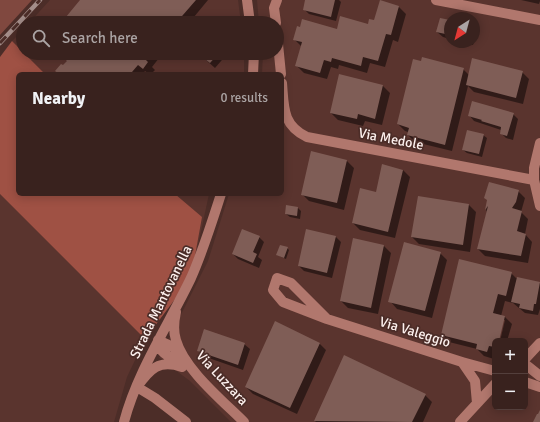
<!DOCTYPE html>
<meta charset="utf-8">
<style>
:root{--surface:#39221e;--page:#442f2b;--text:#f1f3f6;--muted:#aba4a4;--line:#533f3c}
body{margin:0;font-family:Signika,sans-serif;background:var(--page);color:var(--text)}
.controls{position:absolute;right:12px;bottom:12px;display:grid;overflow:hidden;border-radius:6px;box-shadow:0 2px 10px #0003}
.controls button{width:36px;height:36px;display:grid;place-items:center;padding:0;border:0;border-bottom:1px solid var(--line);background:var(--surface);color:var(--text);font:20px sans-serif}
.compass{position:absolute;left:444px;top:12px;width:36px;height:36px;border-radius:50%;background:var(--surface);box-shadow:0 2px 10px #0003;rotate:216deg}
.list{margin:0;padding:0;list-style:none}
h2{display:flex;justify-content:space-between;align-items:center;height:52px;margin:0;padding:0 16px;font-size:17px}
h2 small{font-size:13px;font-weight:400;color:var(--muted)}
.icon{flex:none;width:22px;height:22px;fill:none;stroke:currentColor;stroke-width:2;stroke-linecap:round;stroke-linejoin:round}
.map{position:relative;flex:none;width:540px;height:422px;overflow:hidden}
.search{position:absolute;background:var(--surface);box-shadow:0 2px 10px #0003;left:16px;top:16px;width:268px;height:44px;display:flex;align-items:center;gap:10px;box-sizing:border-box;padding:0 14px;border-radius:22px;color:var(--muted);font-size:15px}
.panel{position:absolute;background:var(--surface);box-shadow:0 2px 10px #0003;left:16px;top:72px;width:268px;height:124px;border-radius:6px}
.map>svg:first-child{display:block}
.built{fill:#5a342e;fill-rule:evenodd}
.green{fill:#80483f}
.forest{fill:#9f5144}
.shadow{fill:#0007}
.building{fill:#7f5d56}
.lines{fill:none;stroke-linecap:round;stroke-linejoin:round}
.minor{stroke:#b1776d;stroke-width:10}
.rail-casing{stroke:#a38d89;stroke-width:4.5}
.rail{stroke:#4c2d28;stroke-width:3;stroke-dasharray:9;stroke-linecap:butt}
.labels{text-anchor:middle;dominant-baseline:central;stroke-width:3.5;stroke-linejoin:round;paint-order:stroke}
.street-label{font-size:14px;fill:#fdf1ee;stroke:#4c2d28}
</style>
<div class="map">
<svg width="540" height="422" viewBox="0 0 540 422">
<rect width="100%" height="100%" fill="#4c2d28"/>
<path class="built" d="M 50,0 L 238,0 L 241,23 L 29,23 Z
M 257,0 L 540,0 L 540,422 L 231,422 L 190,381 L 159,358 L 208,261 L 229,194 L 282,194 L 282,74 L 262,74 L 263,53 L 277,53 L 277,23 L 259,23 ZM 450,18 L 474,18 L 474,42 L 450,42 ZM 495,341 L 525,341 L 525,407 L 495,407 Z
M 23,30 L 23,52 L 12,41 Z
M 24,53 L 244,53 L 244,74 L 45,74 Z
M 0,194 L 145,339 L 127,377 L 114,422 L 0,422 Z
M 175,194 L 209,194 L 191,278 L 201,217 Z"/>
<path class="green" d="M 0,0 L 32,0 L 0,35 Z"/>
<path class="forest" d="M 12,41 L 45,74 L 18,74 L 18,194 L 175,194 L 202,217 L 191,278 L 145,339 L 0,194 L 0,57 Z"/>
<path class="shadow" d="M 82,0 L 208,0 L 189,23 L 62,23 Z
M 306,0 L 339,0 L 341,2 L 336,21 L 309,14 L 304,9 Z
M 521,0 L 540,0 L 540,1 L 539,4 Z
M 399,7 L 406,14 L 398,42 L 393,40 L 385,67 L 370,63 L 367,73 L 339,65 L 338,69 L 331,67 L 327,79 L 304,73 L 297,66 L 302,47 L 294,39 L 369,25 Z
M 450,21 L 450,39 L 443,37 L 437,32 Z
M 474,30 L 477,32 L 474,42 Z
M 463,42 L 474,42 L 473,45 Z
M 59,53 L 163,53 L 152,67 L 155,70 L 151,74 L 149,74 L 145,71 L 143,74 L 60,74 L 63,67 L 68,61 Z
M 198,53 L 228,53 L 215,68 Z
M 463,69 L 469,75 L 522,72 L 529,79 L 523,104 L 474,92 L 468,86 L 452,151 L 415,142 L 408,135 L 408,132 L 405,131 L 398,124 Z
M 340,76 L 383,86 L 390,93 L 382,125 L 365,121 L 363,126 L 338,120 L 331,113 Z
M 513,114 L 518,119 L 513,140 L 506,138 L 501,133 L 501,130 L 474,121 L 469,115 Z
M 483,135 L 487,138 L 482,157 L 467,153 L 463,150 Z
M 347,161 L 354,168 L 344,210 L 309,201 L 302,194 Z
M 403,170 L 410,177 L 395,238 L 360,230 L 353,223 L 376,193 Z
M 518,191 L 525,198 L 521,212 L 528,219 L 525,234 L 532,242 L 528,263 L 485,256 L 478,249 L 487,212 L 486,210 L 488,201 Z
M 419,197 L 469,205 L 476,212 L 470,252 L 419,244 L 412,237 Z
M 287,207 L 298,208 L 301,211 L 300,219 L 290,217 L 286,214 Z
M 259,237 L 264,242 L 258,257 L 262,260 L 259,268 L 238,259 L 233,254 Z
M 336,237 L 341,242 L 332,278 L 304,271 L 299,266 Z
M 384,246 L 391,253 L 378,314 L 348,308 L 341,301 Z
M 287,248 L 289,250 L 286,259 L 277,255 Z
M 440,253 L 447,260 L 432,318 L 397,309 L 390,301 Z
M 511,273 L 516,278 L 540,283 L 540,309 L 538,315 L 525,313 L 513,303 L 505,301 L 501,316 L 505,317 L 512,324 L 507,341 L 500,341 L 505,320 L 503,320 L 498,341 L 495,341 L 494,359 L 484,356 L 477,349 L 449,342 L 442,335 Z
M 319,343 L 326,350 L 297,414 L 253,394 L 246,387 Z
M 244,344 L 250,349 L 243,370 L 203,356 L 198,351 Z
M 425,395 L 432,402 L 423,422 L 316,422 L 315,421 Z"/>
<path class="building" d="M 80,0 L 196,0 L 176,23 L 61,23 Z
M 305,0 L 335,0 L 331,17 L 303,10 Z
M 380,0 L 399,6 L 391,35 L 386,34 L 378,61 L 363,57 L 361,66 L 332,58 L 331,62 L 324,60 L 320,73 L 295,66 L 302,42 L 293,40 L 297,26 L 300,27 L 302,19 L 337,29 L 340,16 L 368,24 L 369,19 L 374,20 Z
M 440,18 L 450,20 L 450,35 L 436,32 Z
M 58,53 L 151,53 L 145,59 L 148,62 L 143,69 L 138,65 L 132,72 L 135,74 L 59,74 L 55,71 L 61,64 L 63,65 L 67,61 Z
M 197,53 L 219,53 L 210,63 Z
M 422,57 L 464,68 L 445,145 L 407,135 L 409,128 L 397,124 L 413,59 L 421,61 Z
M 472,58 L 523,71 L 516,98 L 466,85 Z
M 339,74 L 383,85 L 375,119 L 358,114 L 357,119 L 330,113 Z
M 472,101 L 514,113 L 507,136 L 500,134 L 501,127 L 481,121 L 482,120 L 468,116 Z
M 467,130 L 484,134 L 479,154 L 462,150 Z
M 311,151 L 347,160 L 337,203 L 301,195 Z
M 382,164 L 403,170 L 388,232 L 352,223 L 360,188 L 376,192 Z
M 489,182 L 519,190 L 516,202 L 512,208 L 522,211 L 517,231 L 526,234 L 521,256 L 477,249 L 488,206 L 485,210 L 487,200 L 484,198 Z
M 418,196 L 469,204 L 463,245 L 411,237 Z
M 286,205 L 298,207 L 297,216 L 285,214 Z
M 242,229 L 260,236 L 253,252 L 257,254 L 253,263 L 232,254 Z
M 306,229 L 336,236 L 327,273 L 298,266 Z
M 353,238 L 384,245 L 371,308 L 340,301 Z
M 404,242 L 441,252 L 425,311 L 388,302 Z
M 280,245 L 288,247 L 284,258 L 276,255 Z
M 459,259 L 512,272 L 506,296 L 498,294 L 493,313 L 505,316 L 499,341 L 495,341 L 495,347 L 489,346 L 487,352 L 476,349 L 477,344 L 441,335 Z
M 517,277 L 540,282 L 536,304 L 534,304 L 533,311 L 519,308 L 520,304 L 511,302 Z
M 275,321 L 320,343 L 290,408 L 245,387 Z
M 204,329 L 245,343 L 238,365 L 197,351 Z
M 344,355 L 426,394 L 412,422 L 314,421 Z
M 540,410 L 540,422 L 533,422 L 537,414 L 538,414 Z"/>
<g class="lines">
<path class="minor" d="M 247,0 L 250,23
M 436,0 L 540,20
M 276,23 L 274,8 L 277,0
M 277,34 L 281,74
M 253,74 L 254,53
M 282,83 C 284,107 282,125 307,137 L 534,180
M 540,143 L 534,168 L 534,180 L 540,206
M 176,312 C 174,321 173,331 176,340 C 184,369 223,401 244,422
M 327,319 L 291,283 L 277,278 L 273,290 L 283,302 L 327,319 L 462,362 L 495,371
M 158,340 L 173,347 L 179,353
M 156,345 L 164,353 L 180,365
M 525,359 L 540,343
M 462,362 L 475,381 L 477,403
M 525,364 L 540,376
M 182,367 C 159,359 150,369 137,387 L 155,398 L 186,422
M 525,382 L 540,387
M 124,422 C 137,372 169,324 191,278 C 203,251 212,222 221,194
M 460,422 L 495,384"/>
<g class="rail-casing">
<path id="rail" d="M 0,43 L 40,0"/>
</g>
<use href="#rail" class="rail"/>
</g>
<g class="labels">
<g class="street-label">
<text transform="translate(391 139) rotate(11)">Via Medole</text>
<text transform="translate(161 302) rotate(-64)">Strada Mantovanella</text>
<text transform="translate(415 332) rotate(17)">Via Valeggio</text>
<text transform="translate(222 378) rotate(47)">Via Luzzara</text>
</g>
</g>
</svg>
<div class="controls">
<button>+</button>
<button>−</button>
</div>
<svg class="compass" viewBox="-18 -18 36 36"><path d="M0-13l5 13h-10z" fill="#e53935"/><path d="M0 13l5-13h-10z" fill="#aba4a4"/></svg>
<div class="search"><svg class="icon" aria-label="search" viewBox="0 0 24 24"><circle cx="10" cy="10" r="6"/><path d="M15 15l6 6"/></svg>Search here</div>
<section class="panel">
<h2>Nearby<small>0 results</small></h2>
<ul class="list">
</ul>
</section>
</div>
